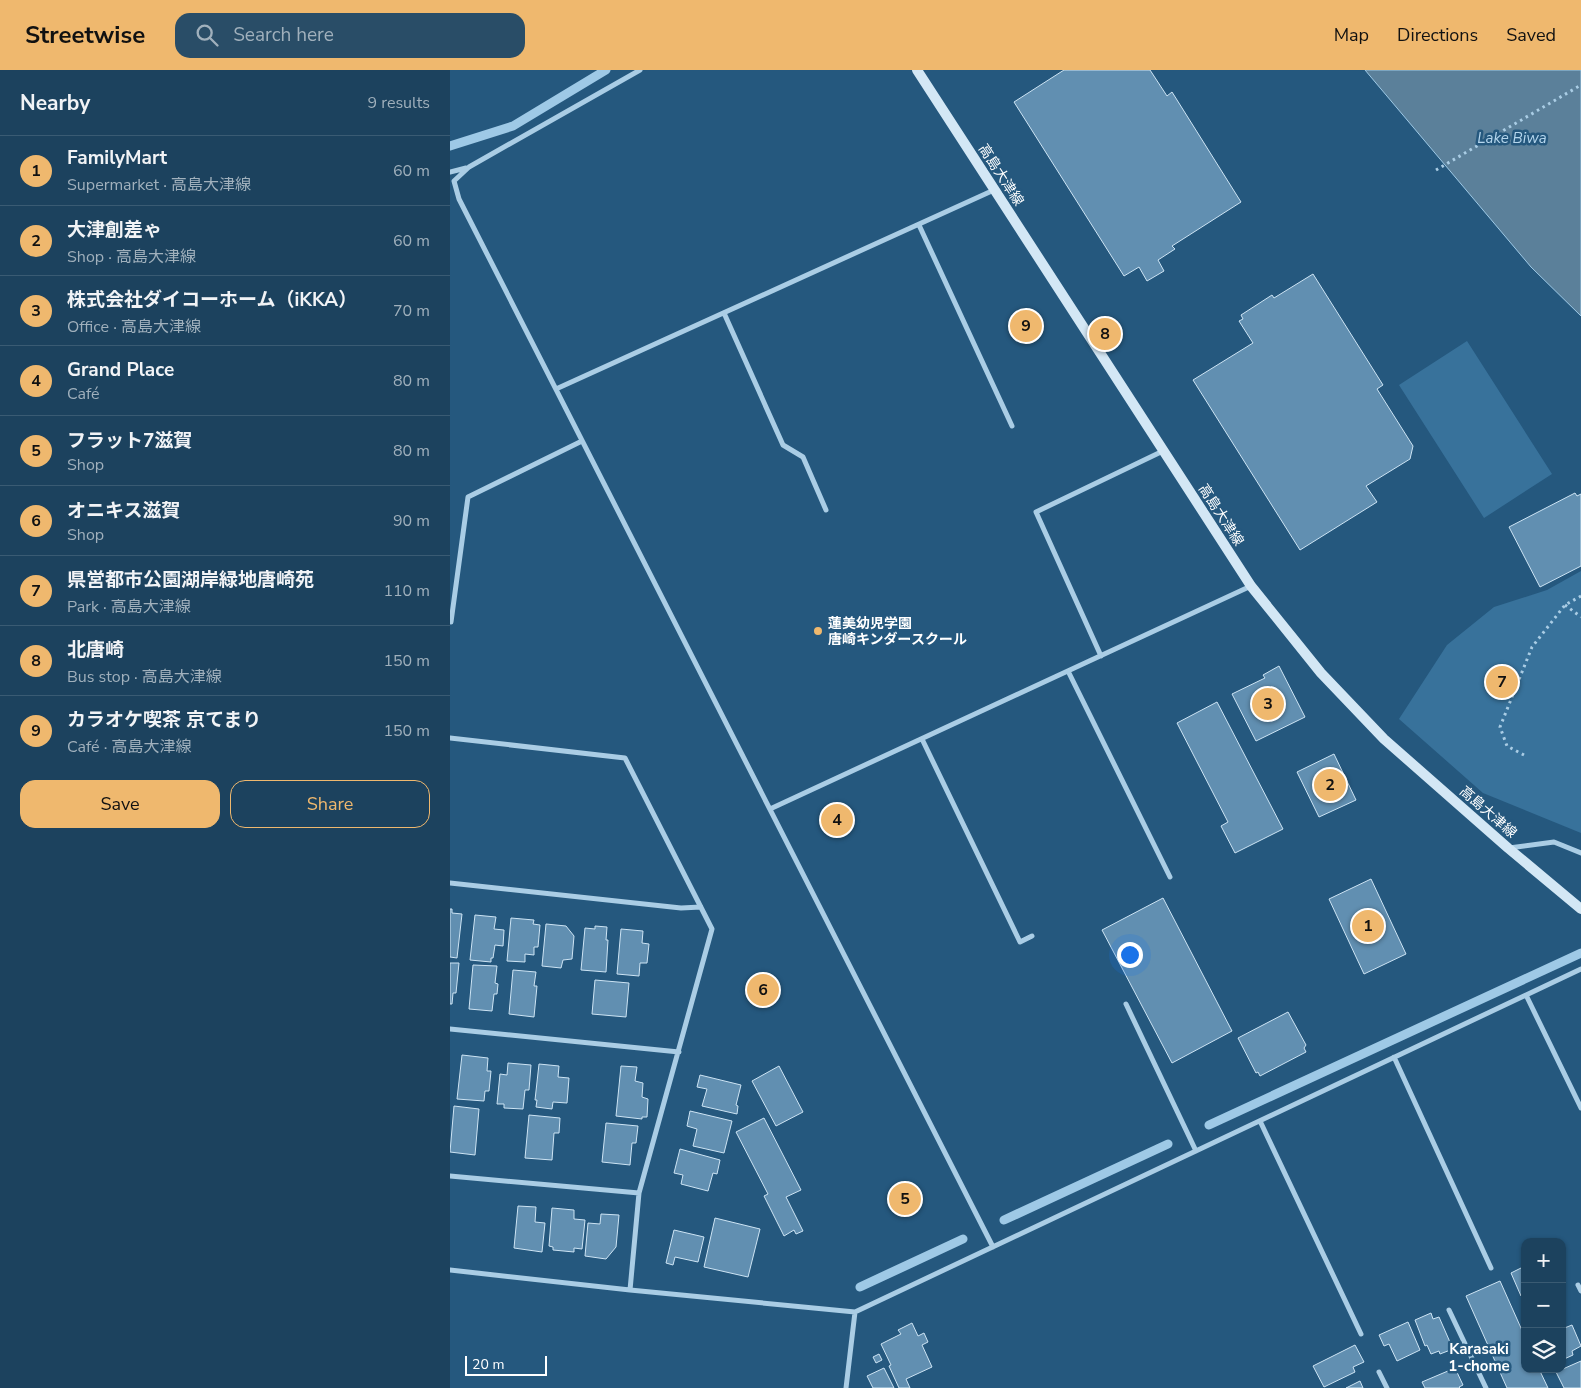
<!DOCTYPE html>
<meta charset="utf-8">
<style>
:root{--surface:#1c425e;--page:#294d67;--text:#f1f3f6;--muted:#a0b0bc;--line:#3a5b73;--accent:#efb86e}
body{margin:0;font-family:"Nunito Sans","Noto Sans JP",sans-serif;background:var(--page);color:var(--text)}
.controls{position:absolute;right:15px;bottom:15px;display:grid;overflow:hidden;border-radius:10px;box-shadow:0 1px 4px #0004}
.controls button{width:45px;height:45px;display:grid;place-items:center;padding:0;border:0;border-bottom:1px solid var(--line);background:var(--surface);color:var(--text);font:25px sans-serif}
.scale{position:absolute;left:15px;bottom:12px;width:82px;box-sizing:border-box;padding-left:5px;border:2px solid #fff;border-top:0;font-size:14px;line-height:18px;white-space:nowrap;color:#fff;-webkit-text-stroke:4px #25587e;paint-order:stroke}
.you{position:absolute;left:679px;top:884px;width:18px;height:18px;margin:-12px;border:4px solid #fff;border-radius:50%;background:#1a73e8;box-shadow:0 0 0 8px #1a73e833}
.badge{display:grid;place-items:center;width:32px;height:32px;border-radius:50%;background:var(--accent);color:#111;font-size:16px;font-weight:700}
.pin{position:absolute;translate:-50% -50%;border:2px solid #fff;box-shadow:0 1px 5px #0006}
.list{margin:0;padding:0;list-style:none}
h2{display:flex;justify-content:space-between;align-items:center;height:65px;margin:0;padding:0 20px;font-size:21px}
h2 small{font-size:16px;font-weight:400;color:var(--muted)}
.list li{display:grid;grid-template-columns:32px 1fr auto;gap:15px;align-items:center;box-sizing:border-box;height:70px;padding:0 20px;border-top:1px solid var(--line)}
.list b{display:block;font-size:19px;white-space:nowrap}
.list p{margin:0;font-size:16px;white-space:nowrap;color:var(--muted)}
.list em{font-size:16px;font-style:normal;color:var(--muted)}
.actions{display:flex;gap:10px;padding:15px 20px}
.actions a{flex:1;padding:11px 0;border:1px solid var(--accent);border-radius:15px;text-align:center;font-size:18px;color:var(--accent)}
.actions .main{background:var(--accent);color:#111}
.icon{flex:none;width:28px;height:28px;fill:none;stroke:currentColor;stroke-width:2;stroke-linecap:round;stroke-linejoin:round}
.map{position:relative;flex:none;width:1131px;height:1318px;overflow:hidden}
header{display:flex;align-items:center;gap:30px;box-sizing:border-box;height:70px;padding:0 25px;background:var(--accent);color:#111}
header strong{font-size:24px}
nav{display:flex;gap:28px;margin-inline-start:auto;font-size:18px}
.search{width:350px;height:45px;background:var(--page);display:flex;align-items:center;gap:12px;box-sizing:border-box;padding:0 18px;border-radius:15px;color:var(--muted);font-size:19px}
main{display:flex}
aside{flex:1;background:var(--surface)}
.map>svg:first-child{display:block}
.green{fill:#38729b}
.water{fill:#5b809a;stroke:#9ec9e6}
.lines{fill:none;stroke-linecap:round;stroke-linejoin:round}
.stream{stroke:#9ec9e6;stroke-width:9}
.building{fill:#618fb1;stroke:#cde4f4}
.path{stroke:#aacde5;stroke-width:3;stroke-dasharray:2.5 4;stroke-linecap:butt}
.street{stroke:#aacde5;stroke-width:5}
.secondary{stroke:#d3e7f5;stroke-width:10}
.poi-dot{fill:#efb86e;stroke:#25587e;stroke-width:2}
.labels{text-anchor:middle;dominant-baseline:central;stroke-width:5;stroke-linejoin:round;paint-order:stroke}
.street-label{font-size:14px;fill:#fff;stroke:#25587e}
.poi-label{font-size:14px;font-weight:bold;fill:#fff;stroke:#25587e;text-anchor:start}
.water-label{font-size:15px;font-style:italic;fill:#b5d6ed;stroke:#25587e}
.neighbourhood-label{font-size:15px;font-weight:bold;fill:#fff;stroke:#25587e}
</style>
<header>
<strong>Streetwise</strong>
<div class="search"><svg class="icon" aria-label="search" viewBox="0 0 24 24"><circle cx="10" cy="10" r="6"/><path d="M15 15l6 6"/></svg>Search here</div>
<nav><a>Map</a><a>Directions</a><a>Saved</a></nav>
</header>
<main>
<aside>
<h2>Nearby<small>9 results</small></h2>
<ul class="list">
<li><span class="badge">1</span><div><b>FamilyMart</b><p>Supermarket · 高島大津線</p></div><em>60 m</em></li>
<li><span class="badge">2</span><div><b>大津創差ゃ</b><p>Shop · 高島大津線</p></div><em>60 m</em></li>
<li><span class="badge">3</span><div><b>株式会社ダイコーホーム（iKKA）</b><p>Office · 高島大津線</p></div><em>70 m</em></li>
<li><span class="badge">4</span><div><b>Grand Place</b><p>Café</p></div><em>80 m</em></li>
<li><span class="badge">5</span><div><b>フラット7滋賀</b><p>Shop</p></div><em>80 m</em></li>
<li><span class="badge">6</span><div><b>オニキス滋賀</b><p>Shop</p></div><em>90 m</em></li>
<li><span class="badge">7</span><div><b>県営都市公園湖岸緑地唐崎苑</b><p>Park · 高島大津線</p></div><em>110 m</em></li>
<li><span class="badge">8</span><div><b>北唐崎</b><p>Bus stop · 高島大津線</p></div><em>150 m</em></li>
<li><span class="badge">9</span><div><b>カラオケ喫茶 京てまり</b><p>Café · 高島大津線</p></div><em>150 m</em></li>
</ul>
<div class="actions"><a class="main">Save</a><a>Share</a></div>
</aside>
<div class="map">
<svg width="1131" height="1318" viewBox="0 0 1131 1318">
<rect width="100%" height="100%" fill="#25587e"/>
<path class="green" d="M 1017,271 L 1102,404 L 1034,448 L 949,315 Z
M 1131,501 L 1131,763 L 1033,723 L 949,649 L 997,575 L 1044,537 L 1097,520 Z"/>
<path class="water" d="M 915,0 L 1131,0 L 1131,246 L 1081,197 Z"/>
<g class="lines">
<path class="stream" d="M 0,76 L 63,56 L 156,0
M 759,1055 L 1131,883
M 554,1150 L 718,1074
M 410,1217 L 513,1169"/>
</g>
<path class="building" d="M 614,0 L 700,0 L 717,26 L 722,22 L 791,132 L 722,176 L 725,179 L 708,190 L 714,201 L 697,211 L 689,197 L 674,206 L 564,32 Z
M 863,204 L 933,315 L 927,319 L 963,376 L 960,389 L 916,416 L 927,432 L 850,480 L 743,310 L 803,273 L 789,251 L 793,249 L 791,245 L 822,225 L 824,228 Z
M 1125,423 L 1127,426 L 1131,424 L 1131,496 L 1090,517 L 1059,457 Z
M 829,596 L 855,647 L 806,671 L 782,624 L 815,608 L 813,605 Z
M 767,632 L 833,759 L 785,783 L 771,756 L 778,752 L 727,653 Z
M 884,684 L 906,730 L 869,747 L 847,702 Z
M 921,809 L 956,884 L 914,904 L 879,829 Z
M 713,828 L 782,961 L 722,993 L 652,860 Z
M 0,839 L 2,839 L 2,843 L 12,844 L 7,888 L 0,887 Z
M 25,845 L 46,847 L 44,859 L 54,860 L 53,876 L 45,875 L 43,888 L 41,888 L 41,892 L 20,890 Z
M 61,848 L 84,850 L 83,854 L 90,855 L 88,877 L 84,877 L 84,885 L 75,884 L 75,892 L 57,891 Z
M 96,854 L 116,856 L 124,866 L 122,889 L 113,890 L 111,898 L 92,896 Z
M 145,856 L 157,857 L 156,870 L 158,870 L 156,902 L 131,900 L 135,858 L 145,859 Z
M 171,859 L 193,861 L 192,873 L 199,874 L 197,893 L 190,893 L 189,906 L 167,904 Z
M 0,893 L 9,893 L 6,923 L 3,923 L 2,934 L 0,934 Z
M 23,895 L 47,896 L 45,913 L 48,914 L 47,924 L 44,924 L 42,941 L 19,939 Z
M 63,900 L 86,902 L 84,916 L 87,916 L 84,947 L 59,944 Z
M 145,910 L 179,913 L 176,947 L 142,944 Z
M 838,942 L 856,975 L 854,978 L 856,982 L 810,1006 L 808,1002 L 806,1003 L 788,968 Z
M 12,985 L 38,988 L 37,1001 L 41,1001 L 39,1021 L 35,1021 L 34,1031 L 7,1029 Z
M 58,993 L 81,995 L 79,1020 L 75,1020 L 73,1039 L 54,1038 L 54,1034 L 47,1034 L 50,1004 L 57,1005 Z
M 89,994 L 109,996 L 108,1007 L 119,1008 L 117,1033 L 103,1032 L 102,1039 L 86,1037 L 87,1030 L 85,1030 Z
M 171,996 L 187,997 L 185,1011 L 193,1013 L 192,1027 L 198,1029 L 197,1047 L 192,1047 L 192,1049 L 166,1046 Z
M 329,996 L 353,1042 L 326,1056 L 302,1011 Z
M 250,1005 L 291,1015 L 286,1035 L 288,1036 L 287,1044 L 252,1036 L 257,1019 L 247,1017 Z
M 4,1036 L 29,1039 L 25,1085 L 0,1082 Z
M 240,1041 L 282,1051 L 274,1083 L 243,1076 L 247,1059 L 237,1056 Z
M 79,1045 L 110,1048 L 109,1063 L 104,1063 L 102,1090 L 75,1088 Z
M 314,1048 L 351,1120 L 336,1127 L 353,1161 L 346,1164 L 344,1160 L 334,1166 L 314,1126 L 318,1124 L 286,1062 Z
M 156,1053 L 188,1056 L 186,1073 L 182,1073 L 180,1095 L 152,1092 Z
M 230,1079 L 270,1090 L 267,1104 L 263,1103 L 258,1121 L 231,1114 L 233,1105 L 224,1103 Z
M 68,1136 L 86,1137 L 85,1152 L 95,1153 L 92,1182 L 64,1178 Z
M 102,1138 L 124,1140 L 124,1149 L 135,1150 L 132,1179 L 124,1178 L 124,1182 L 103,1180 L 103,1177 L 99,1176 Z
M 151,1144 L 169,1145 L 166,1177 L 156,1189 L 135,1186 L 138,1153 L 150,1154 Z
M 265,1148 L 310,1159 L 298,1207 L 254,1197 Z
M 224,1160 L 254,1167 L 248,1192 L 225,1187 L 223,1195 L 216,1193 Z
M 1075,1196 L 1075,1224 L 1071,1226 L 1061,1203 Z
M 1050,1211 L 1075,1267 L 1075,1299 L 1089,1299 L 1098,1318 L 1057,1318 L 1016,1226 Z
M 981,1243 L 983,1249 L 989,1247 L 1003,1279 L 990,1284 L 989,1281 L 981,1284 L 977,1275 L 975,1276 L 965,1250 Z
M 958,1252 L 970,1280 L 947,1291 L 939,1274 L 934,1276 L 929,1265 Z
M 462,1253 L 468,1266 L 474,1263 L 478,1272 L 472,1275 L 482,1297 L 456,1309 L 460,1318 L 449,1318 L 439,1296 L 441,1295 L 431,1274 L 451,1264 L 448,1260 Z
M 1122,1255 L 1131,1276 L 1122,1281 L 1123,1285 L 1112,1290 L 1112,1259 Z
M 905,1275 L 914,1292 L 903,1297 L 905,1302 L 874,1317 L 863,1296 Z
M 429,1284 L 432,1290 L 426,1293 L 423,1287 Z
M 1131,1291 L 1131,1318 L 1114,1318 L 1106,1302 Z
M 434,1298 L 444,1318 L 423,1318 L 417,1306 Z
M 1005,1298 L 1013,1315 L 1009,1317 L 1010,1318 L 975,1318 L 972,1312 Z
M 910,1311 L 913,1318 L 896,1318 Z"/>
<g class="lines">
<path class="path" d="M 986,100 L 1131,15
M 1115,535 L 1131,547
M 1074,685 L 1057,676 L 1050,657 L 1082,577 L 1115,535 L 1131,526"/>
<path class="street" d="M 190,0 L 19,97 L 4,111 L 9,129 L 543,1177
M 0,102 L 16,98
M 469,155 L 562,356
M 274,243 L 333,375 L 353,387 L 376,440
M 106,319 L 544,120
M 1,552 L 18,427 L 132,371
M 651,586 L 586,442 L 713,381
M 618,601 L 720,807
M 0,668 L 175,688 L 262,859 L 189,1123 L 180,1220
M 472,669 L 570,872 L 582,866
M 320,739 L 801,516
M 1059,778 L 1104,772 L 1131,783
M 0,813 L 231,838 L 251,837
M 1076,925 L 1131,1038
M 676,934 L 746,1081
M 0,959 L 229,982
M 944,987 L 1041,1198
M 810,1051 L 911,1264
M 0,1106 L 189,1123
M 0,1200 L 180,1220 L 405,1242 L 1131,899
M 1128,1215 L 1131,1221
M 999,1240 L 1036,1318
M 929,1302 L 937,1318
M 396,1318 L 405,1242"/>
<path class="secondary" d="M 467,0 L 801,516 L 871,603 L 934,669 L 1058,778 L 1131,839"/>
</g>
<circle class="poi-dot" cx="368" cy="561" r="5"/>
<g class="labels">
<g class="street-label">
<text transform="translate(551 105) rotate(57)">高島大津線</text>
<text transform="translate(771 445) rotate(57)">高島大津線</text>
<text transform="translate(1038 742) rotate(41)">高島大津線</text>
</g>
<g class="poi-label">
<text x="378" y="553">蓮美幼児学園<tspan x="378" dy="16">唐崎キンダースクール</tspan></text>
</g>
<g class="water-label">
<text x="1062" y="68">Lake Biwa</text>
</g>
<g class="neighbourhood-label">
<text x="1029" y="1279">Karasaki<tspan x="1029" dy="17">1-chome</tspan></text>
</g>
</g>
</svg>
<div class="controls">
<button>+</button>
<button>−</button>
<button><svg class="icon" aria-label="layers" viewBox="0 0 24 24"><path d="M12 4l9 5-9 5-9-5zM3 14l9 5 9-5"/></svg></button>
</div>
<div class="scale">20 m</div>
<div class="you"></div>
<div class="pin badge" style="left:918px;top:856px">1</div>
<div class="pin badge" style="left:880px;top:715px">2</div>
<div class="pin badge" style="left:818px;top:634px">3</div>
<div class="pin badge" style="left:387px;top:750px">4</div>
<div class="pin badge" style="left:455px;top:1129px">5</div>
<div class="pin badge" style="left:313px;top:920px">6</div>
<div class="pin badge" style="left:1052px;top:612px">7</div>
<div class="pin badge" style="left:655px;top:264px">8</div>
<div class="pin badge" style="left:576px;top:256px">9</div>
</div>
</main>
